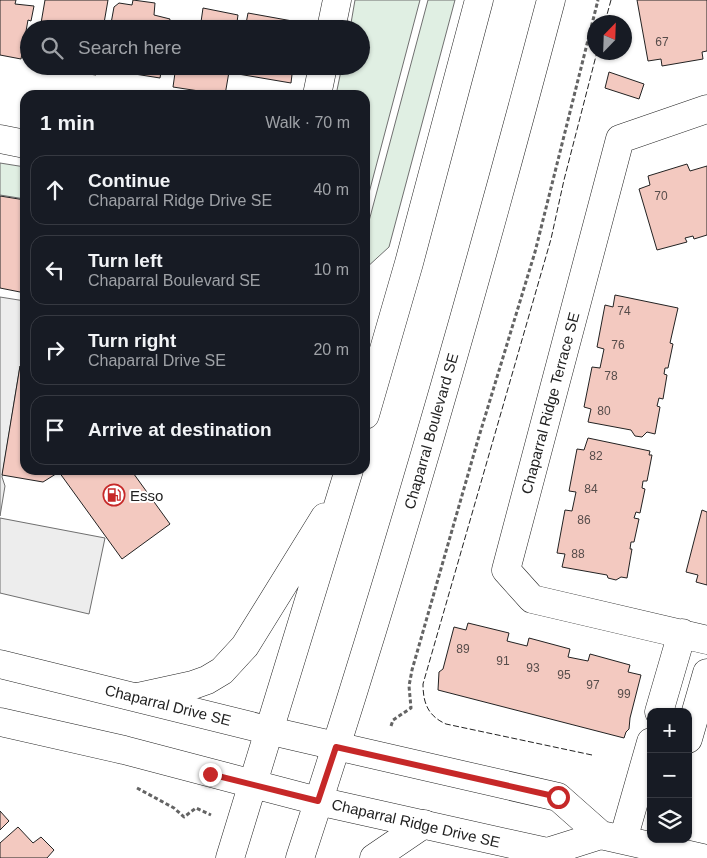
<!DOCTYPE html>
<meta charset="utf-8">
<style>
:root{--surface:#171b24;--page:#242831;--text:#f1f3f6;--muted:#9ea1a6;--line:#363941}
body{margin:0;font-family:Helvetica,sans-serif;background:var(--page);color:var(--text)}
.controls{position:absolute;right:15px;bottom:15px;display:grid;overflow:hidden;border-radius:10px;box-shadow:0 1px 4px #0004}
.controls button{width:45px;height:45px;display:grid;place-items:center;padding:0;border:0;border-bottom:1px solid var(--line);background:var(--surface);color:var(--text);font:25px sans-serif}
.compass{position:absolute;left:587px;top:15px;width:45px;height:45px;border-radius:50%;background:var(--surface);box-shadow:0 1px 4px #0004;rotate:23deg}
.stop{position:absolute;width:15px;height:15px;margin:-11px;border:4px solid #c62828;border-radius:50%;background:#fff}
.stop.end{background:#c62828;border-color:#fff;box-shadow:0 1px 5px #0008}
.list{margin:0;padding:0;list-style:none}
h2{display:flex;justify-content:space-between;align-items:center;height:65px;margin:0;padding:0 20px;font-size:21px}
h2 small{font-size:16px;font-weight:400;color:var(--muted)}
.list li{display:grid;grid-template-columns:32px 1fr auto;gap:15px;align-items:center;box-sizing:border-box;height:70px;margin:0 10px 10px;padding:0 10px;border:1px solid var(--line);border-radius:15px}
.list b{display:block;font-size:19px;white-space:nowrap}
.list p{margin:0;font-size:16px;white-space:nowrap;color:var(--muted)}
.list em{font-size:16px;font-style:normal;color:var(--muted)}
.icon{flex:none;width:28px;height:28px;fill:none;stroke:currentColor;stroke-width:2;stroke-linecap:round;stroke-linejoin:round}
.map{position:relative;flex:none;width:707px;height:858px;overflow:hidden}
.search{position:absolute;background:var(--surface);box-shadow:0 1px 4px #0004;left:20px;top:20px;width:350px;height:55px;display:flex;align-items:center;gap:12px;box-sizing:border-box;padding:0 18px;border-radius:28px;color:var(--muted);font-size:19px}
.panel{position:absolute;background:var(--surface);box-shadow:0 1px 4px #0004;left:20px;top:90px;width:350px;height:385px;border-radius:15px}
.map>svg:first-child{display:block}
.green{fill:#e0efe3;stroke:#6f6f6f}
.parking{fill:#ededed;stroke:#6f6f6f}
.building{fill:#f3c9c0;stroke:#222}
.lines{fill:none;stroke-linecap:round;stroke-linejoin:round}
.minor-casing{stroke:#222;stroke-width:29}
.major-casing{stroke:#222;stroke-width:29}
.path{stroke:#646464;stroke-width:3;stroke-dasharray:4 2.5;stroke-linecap:butt}
.minor{stroke:#fff;stroke-width:28}
.major{stroke:#fff;stroke-width:28}
.fence{stroke:#222;stroke-width:1;stroke-dasharray:6 2.5;stroke-linecap:butt}
.route{stroke:#c62828;stroke-width:6}
.labels{text-anchor:middle;dominant-baseline:central;stroke-width:4;stroke-linejoin:round;paint-order:stroke}
.number-label{font-size:12px;fill:#564c4a}
.street-label{font-size:15px;fill:#222;stroke:#fff}
.poi-label{font-size:15px;fill:#222;stroke:#fff;text-anchor:start}
</style>
<div class="map">
<svg width="707" height="858" viewBox="0 0 707 858">
<rect width="100%" height="100%" fill="#fff"/>
<path class="green" d="M 355,0 L 420,0 L 365,208 L 365,95 L 336,95 L 342,66 L 361,66 L 361,29 L 350,29 Z
M 428,0 L 455,0 L 389,247 L 365,269 L 365,236 Z
M 0,163 L 25,167 L 25,199 L 0,195 Z"/>
<path class="parking" d="M 0,297 L 25,301 L 25,367 L 20,366 L 2,477 L 5,486 L 0,516 Z
M 0,518 L 105,538 L 89,614 L 0,593 Z"/>
<path class="building" d="M 0,0 L 16,0 L 15,4 L 34,6 L 31,21 L 28,20 L 21,59 L 0,55 Z
M 45,0 L 108,0 L 103,29 L 40,29 Z
M 133,0 L 155,3 L 154,15 L 170,19 L 168,29 L 110,29 L 114,7 L 119,3 L 132,5 Z
M 637,0 L 707,0 L 707,51 L 702,52 L 703,59 L 662,66 L 661,59 L 648,61 Z
M 203,8 L 238,15 L 236,29 L 200,29 Z
M 248,13 L 309,24 L 308,29 L 245,29 Z
M 60,66 L 97,66 L 96,75 L 60,70 Z
M 104,66 L 162,66 L 160,78 L 103,69 Z
M 176,66 L 230,66 L 225,95 L 173,87 Z
M 239,66 L 293,66 L 291,83 L 238,74 Z
M 609,72 L 644,84 L 639,99 L 605,88 Z
M 687,164 L 690,171 L 707,166 L 707,235 L 694,239 L 693,236 L 685,238 L 687,242 L 657,250 L 639,189 L 650,185 L 648,176 Z
M 0,196 L 25,200 L 25,293 L 0,288 Z
M 615,295 L 678,308 L 670,343 L 673,344 L 668,368 L 665,368 L 664,374 L 667,375 L 663,399 L 659,398 L 657,406 L 660,407 L 655,434 L 647,432 L 642,437 L 635,436 L 631,430 L 588,422 L 591,409 L 584,407 L 592,367 L 600,368 L 604,349 L 597,347 L 605,305 L 613,307 Z
M 20,366 L 25,367 L 25,470 L 131,470 L 170,524 L 122,559 L 59,472 L 43,482 L 2,475 Z
M 588,438 L 650,451 L 649,455 L 652,455 L 647,481 L 643,481 L 642,488 L 645,489 L 640,513 L 636,512 L 634,518 L 639,519 L 634,542 L 631,542 L 630,549 L 632,549 L 627,578 L 621,577 L 616,580 L 608,578 L 607,575 L 562,567 L 565,554 L 557,553 L 565,510 L 572,511 L 576,492 L 569,491 L 577,449 L 584,450 Z
M 702,510 L 707,512 L 707,585 L 696,582 L 698,575 L 686,572 Z
M 468,623 L 509,633 L 507,641 L 527,646 L 529,638 L 570,649 L 568,657 L 588,661 L 590,654 L 630,665 L 628,672 L 641,675 L 630,718 L 629,729 L 626,732 L 624,738 L 438,690 L 439,672 L 443,669 L 454,627 L 466,630 Z
M 0,811 L 9,821 L 0,830 Z
M 18,827 L 33,843 L 41,837 L 54,850 L 47,858 L 0,858 L 0,843 Z"/>
<g class="lines">
<g class="minor-casing">
<path id="minor" d="M 331,29 L 337,0
M 317,95 L 323,66
M 707,109 L 620,139 L 506,570 L 532,599 L 707,640
M 0,139 L 25,144
M 0,664 L 271,731 L 558,797 L 601,835 L 702,858
M 659,712 L 682,633
M 0,722 L 124,750 L 318,801 L 547,852 L 601,835
M 688,739 L 707,673
M 623,840 L 651,742"/>
</g>
<g class="major-casing">
<path id="major" d="M 365,415 L 409,263 L 479,0
M 138,697 L 193,685 L 207,680 L 222,671 L 245,646 L 325,517
M 230,858 L 349,470
M 300,858 C 393,575 475,288 551,0
M 374,858 L 424,824"/>
</g>
<path class="path" d="M 391,726 L 393,720 L 411,708 L 409,686 L 412,670 L 477,443 L 535,252 L 598,0
M 137,788 L 174,808 L 184,817 L 196,808 L 211,815"/>
<use href="#minor" class="minor"/>
<use href="#major" class="major"/>
<path class="fence" d="M 605,22 L 611,0
M 592,755 L 446,724 C 428,716 423,703 423,684 L 551,239 L 564,180 L 597,52"/>
</g>
<g class="lines">
<path class="route" d="M 210,774 L 318,801 L 336,747 L 558,797"/>
</g>
<defs>
<g id="fuel-ring" transform="scale(1.125)"><circle r="9.5" fill="#fff" stroke="#c62828" stroke-width="1.5"/><path d="M-5.5-6h7V0h2V4h1.3V-2.5L3-4.5l.8-.8L6-3V5H2.5V1h-1V6h-7ZM-4.2-4.7v3.2H.2V-4.7Z" fill="#c62828"/></g>
</defs>
<g fill-rule="evenodd">
<use href="#fuel-ring" x="114" y="495"/>
</g>
<g class="labels">
<g class="number-label">
<text x="662" y="42">67</text>
<text x="661" y="196">70</text>
<text x="624" y="311">74</text>
<text x="618" y="345">76</text>
<text x="611" y="376">78</text>
<text x="604" y="411">80</text>
<text x="596" y="456">82</text>
<text x="591" y="489">84</text>
<text x="584" y="520">86</text>
<text x="578" y="554">88</text>
<text x="463" y="649">89</text>
<text x="503" y="661">91</text>
<text x="533" y="668">93</text>
<text x="564" y="675">95</text>
<text x="593" y="685">97</text>
<text x="624" y="694">99</text>
</g>
<g class="street-label">
<text transform="translate(550 403) rotate(-75)">Chaparral Ridge Terrace SE</text>
<text transform="translate(431 431) rotate(-74)">Chaparral Boulevard SE</text>
<text transform="translate(168 705) rotate(14)">Chaparral Drive SE</text>
<text transform="translate(416 823) rotate(13)">Chaparral Ridge Drive SE</text>
</g>
<g class="poi-label">
<text x="130" y="495">Esso</text>
</g>
</g>
</svg>
<div class="controls">
<button>+</button>
<button>−</button>
<button><svg class="icon" aria-label="layers" viewBox="0 0 24 24"><path d="M12 4l9 5-9 5-9-5zM3 14l9 5 9-5"/></svg></button>
</div>
<svg class="compass" viewBox="-18 -18 36 36"><path d="M0-13l5 13h-10z" fill="#e53935"/><path d="M0 13l5-13h-10z" fill="#9ea1a6"/></svg>
<div class="stop" style="left:558px;top:797px"></div>
<div class="stop end" style="left:210px;top:774px"></div>
<div class="search"><svg class="icon" aria-label="search" viewBox="0 0 24 24"><circle cx="10" cy="10" r="6"/><path d="M15 15l6 6"/></svg>Search here</div>
<section class="panel">
<h2>1 min<small>Walk · 70 m</small></h2>
<ul class="list">
<li><svg class="icon" aria-label="ahead" viewBox="0 0 24 24"><path d="M12 20V5M6 11l6-6 6 6"/></svg><div><b>Continue</b><p>Chaparral Ridge Drive SE</p></div><em>40 m</em></li>
<li><svg class="icon" aria-label="left" viewBox="0 0 24 24"><path d="M17 20v-9H6M10 6l-5 5 5 5"/></svg><div><b>Turn left</b><p>Chaparral Boulevard SE</p></div><em>10 m</em></li>
<li><svg class="icon" aria-label="right" viewBox="0 0 24 24"><path d="M7 20v-9h11M14 6l5 5-5 5"/></svg><div><b>Turn right</b><p>Chaparral Drive SE</p></div><em>20 m</em></li>
<li><svg class="icon" aria-label="arrive" viewBox="0 0 24 24"><path d="M6 21V4h12l-3 4 3 4H6"/></svg><div><b>Arrive at destination</b></div></li>
</ul>
</section>
</div>
